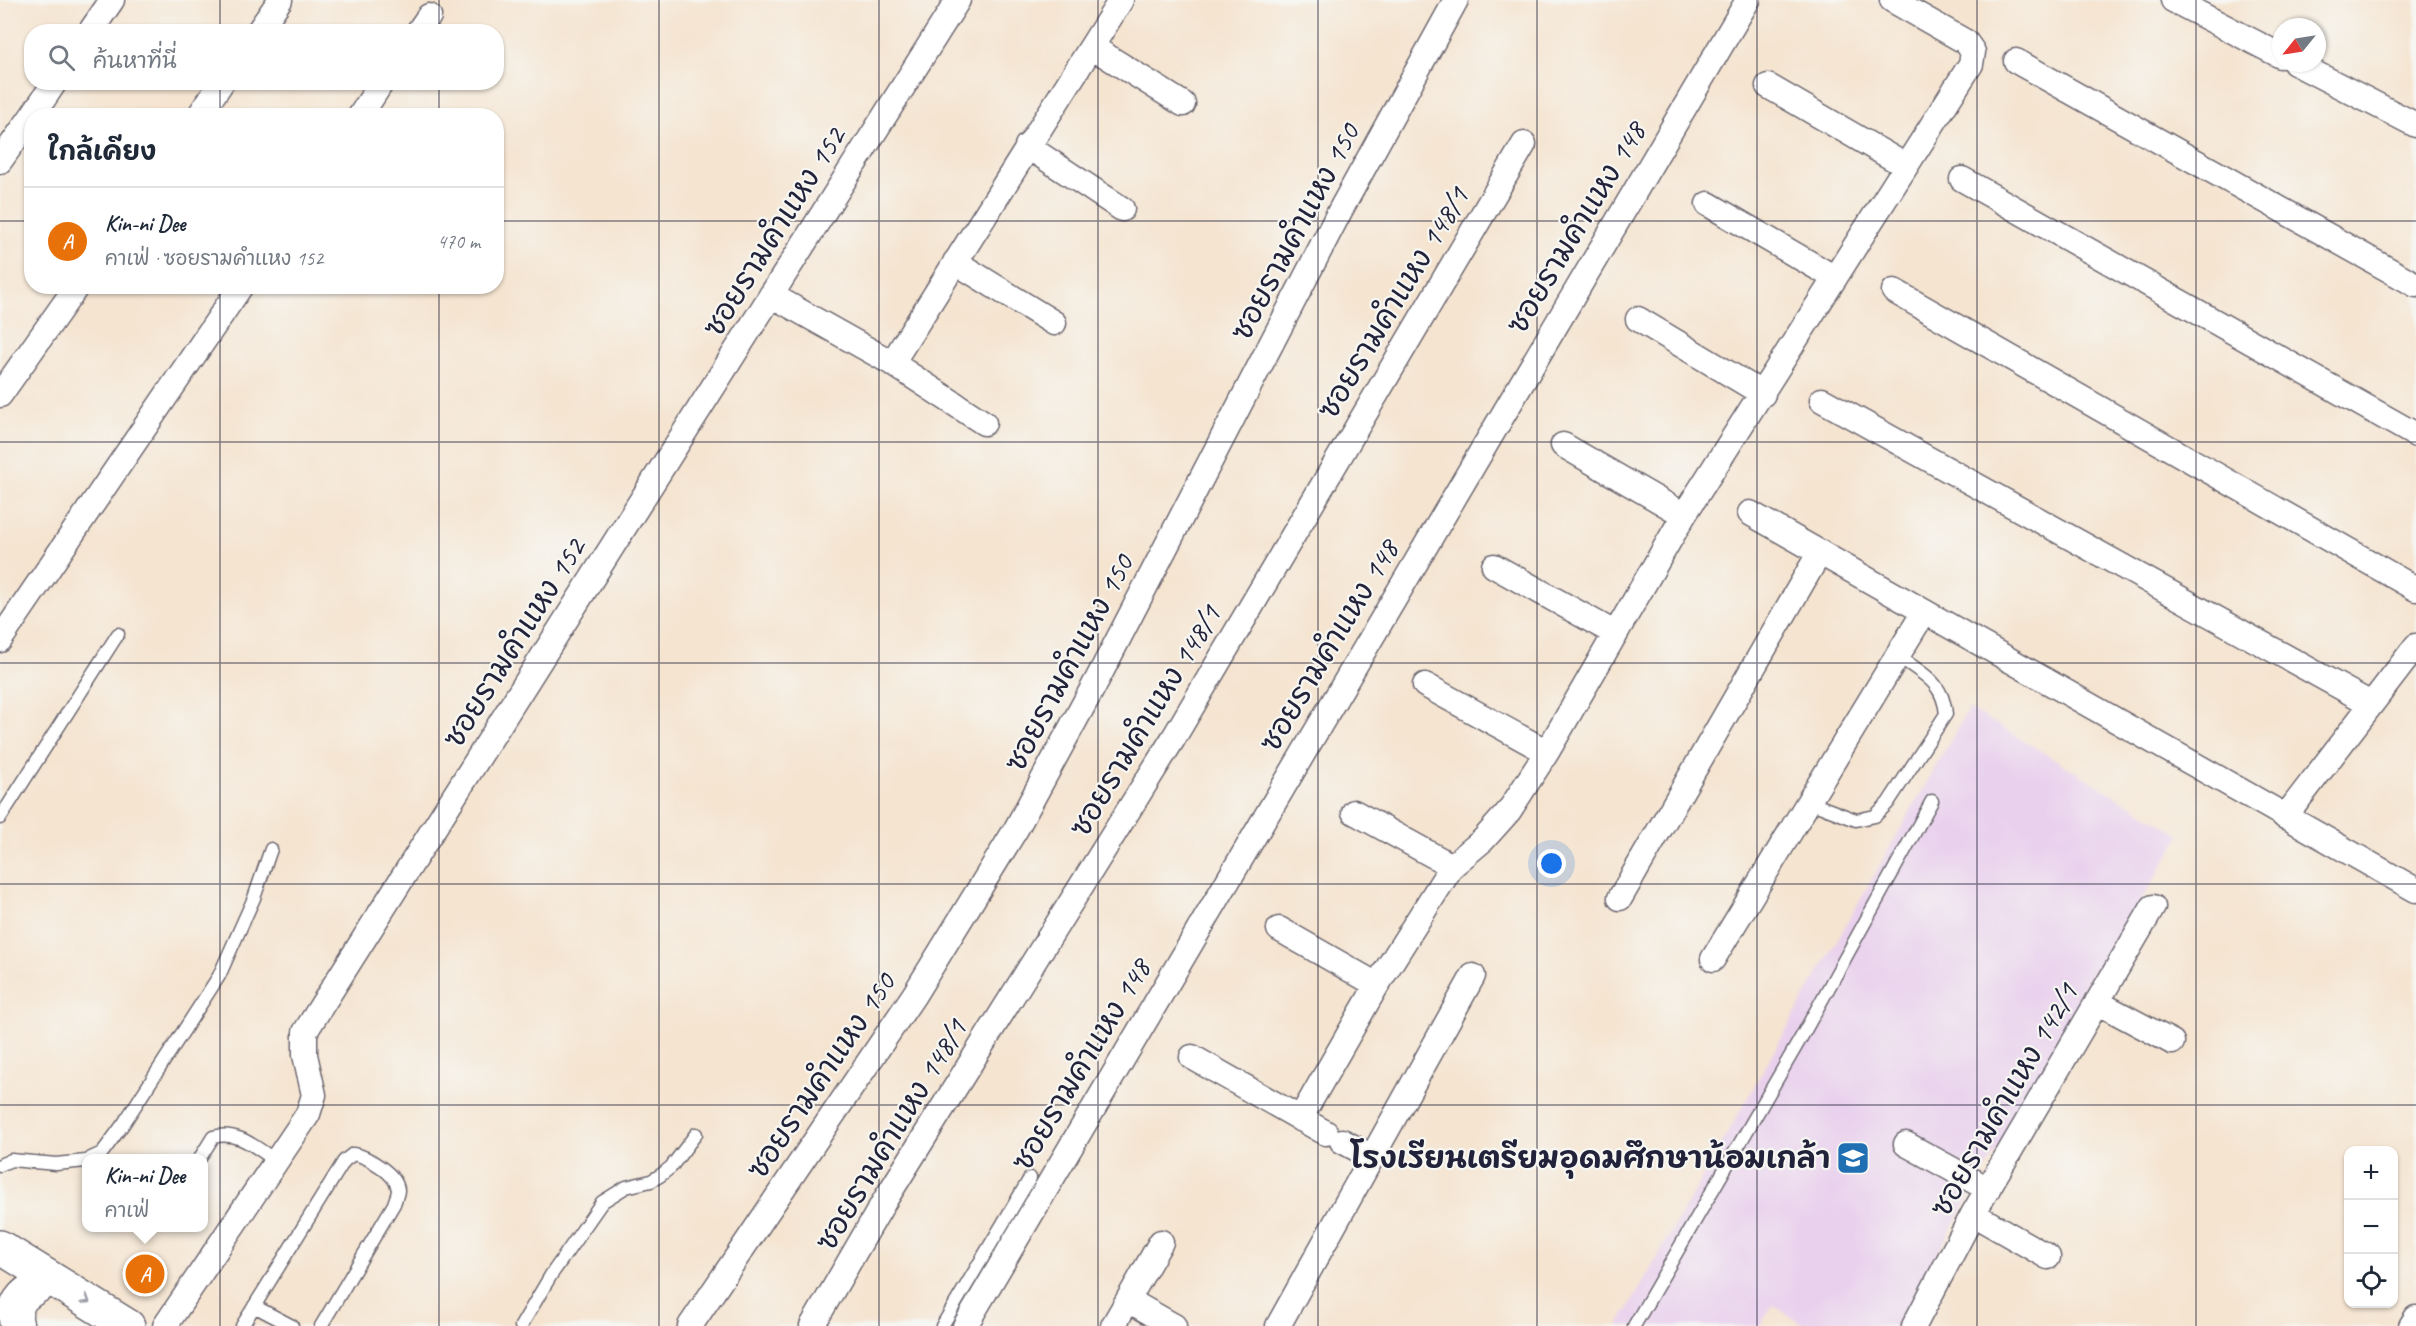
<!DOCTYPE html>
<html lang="th">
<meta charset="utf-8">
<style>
:root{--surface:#fff;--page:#f2f2f3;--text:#1f2937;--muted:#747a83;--line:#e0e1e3;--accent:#1f6fb2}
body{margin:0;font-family:Caveat,"Playpen Sans Thai",sans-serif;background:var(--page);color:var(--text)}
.controls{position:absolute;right:18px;bottom:18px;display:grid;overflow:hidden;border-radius:12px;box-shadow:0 2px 4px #0004}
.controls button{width:54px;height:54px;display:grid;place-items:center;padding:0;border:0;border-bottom:2px solid var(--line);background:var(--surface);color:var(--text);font:30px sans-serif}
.compass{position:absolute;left:2272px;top:18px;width:54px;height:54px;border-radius:50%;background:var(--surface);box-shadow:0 2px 4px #0004;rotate:240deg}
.you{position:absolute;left:1552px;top:864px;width:21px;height:21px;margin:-15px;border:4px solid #fff;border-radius:50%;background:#1a73e8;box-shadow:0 0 0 9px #1a73e833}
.badge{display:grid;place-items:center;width:39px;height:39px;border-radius:50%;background:var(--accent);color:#fff;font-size:20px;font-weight:700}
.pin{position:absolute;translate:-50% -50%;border:3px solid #fff;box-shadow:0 2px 6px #0006}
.popup{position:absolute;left:82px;top:1154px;width:126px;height:78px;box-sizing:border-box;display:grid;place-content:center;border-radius:12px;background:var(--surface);filter:drop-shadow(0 2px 4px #0005);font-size:20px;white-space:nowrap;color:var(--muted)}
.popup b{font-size:22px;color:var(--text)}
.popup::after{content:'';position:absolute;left:50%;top:100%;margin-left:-12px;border:12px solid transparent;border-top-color:var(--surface)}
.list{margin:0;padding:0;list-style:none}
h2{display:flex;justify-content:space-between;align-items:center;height:78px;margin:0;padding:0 24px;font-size:26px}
h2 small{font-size:20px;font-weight:400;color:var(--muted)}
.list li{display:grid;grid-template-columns:39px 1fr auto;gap:18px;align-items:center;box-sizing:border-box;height:108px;padding:0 24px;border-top:2px solid var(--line)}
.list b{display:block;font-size:22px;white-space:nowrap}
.list p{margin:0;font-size:20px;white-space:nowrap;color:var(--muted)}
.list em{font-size:20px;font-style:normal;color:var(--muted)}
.icon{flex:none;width:33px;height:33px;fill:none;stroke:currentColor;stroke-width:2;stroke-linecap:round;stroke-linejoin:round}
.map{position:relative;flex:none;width:2416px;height:1326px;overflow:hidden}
.search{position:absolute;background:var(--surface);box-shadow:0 2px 4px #0004;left:24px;top:24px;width:480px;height:66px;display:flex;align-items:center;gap:15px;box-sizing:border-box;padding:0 21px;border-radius:24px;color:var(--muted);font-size:22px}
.panel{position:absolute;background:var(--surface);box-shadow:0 2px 4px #0004;left:24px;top:108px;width:480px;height:186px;border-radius:24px}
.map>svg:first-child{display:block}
.built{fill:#e9d1ed}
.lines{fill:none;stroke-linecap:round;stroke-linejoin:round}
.lane-casing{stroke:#6c666f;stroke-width:15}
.street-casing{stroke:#6c666f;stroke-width:27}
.primary-casing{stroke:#6c666f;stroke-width:36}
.lane{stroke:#fff;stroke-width:12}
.street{stroke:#fff;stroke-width:24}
.primary{stroke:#fff;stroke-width:33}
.oneway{stroke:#9c9ca7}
.grid{fill:none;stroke:#22223b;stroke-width:1.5;stroke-opacity:0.55}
.labels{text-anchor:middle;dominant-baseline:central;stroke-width:4.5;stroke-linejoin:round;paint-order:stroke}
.street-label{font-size:30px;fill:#22223b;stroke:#f6f6f2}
.poi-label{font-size:30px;font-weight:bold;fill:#22223b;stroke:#f6f6f2;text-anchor:end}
</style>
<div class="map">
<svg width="2416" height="1326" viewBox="0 0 2416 1326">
<rect width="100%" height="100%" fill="#f6f6f2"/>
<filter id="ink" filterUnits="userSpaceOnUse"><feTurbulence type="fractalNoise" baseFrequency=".0167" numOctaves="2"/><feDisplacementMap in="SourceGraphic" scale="12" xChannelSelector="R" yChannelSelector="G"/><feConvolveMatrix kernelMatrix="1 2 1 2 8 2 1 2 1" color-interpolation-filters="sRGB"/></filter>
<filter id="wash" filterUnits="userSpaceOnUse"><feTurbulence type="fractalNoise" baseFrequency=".008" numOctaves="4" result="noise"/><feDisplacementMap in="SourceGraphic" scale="24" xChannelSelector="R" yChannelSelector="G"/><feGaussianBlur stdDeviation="1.35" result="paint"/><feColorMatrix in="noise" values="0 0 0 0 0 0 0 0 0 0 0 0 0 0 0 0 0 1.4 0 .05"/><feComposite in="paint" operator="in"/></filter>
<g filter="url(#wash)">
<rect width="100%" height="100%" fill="#f5e4d0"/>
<path class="built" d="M 1969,708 L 2181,835 L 2144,896 L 1895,1326 L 1805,1326 L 1773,1305 L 1760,1326 L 1618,1326 Z"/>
</g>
<g filter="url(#ink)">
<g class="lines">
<g class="lane-casing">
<path id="lane" d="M 1809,802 L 1856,820 L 1875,816 L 1888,803 L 1946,714 C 1943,681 1922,674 1898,656
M 0,818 L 118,634
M 91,1158 L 102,1153 L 124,1123 L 219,976 L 254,898 L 271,849
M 200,1158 L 213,1137 C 237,1130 255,1147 275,1160
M 0,1165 L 11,1160 L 56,1164 L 86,1161
M 254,1306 L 292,1326
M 242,1326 L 344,1161 L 353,1154 C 367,1156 397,1174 398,1190 C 398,1194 395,1200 394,1204 L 321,1326
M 521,1326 L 551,1275 L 602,1202 L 626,1187 L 651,1181 L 661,1175 L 671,1167 L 696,1134
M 942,1326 L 1030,1178
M 1634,1326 L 1802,1036 L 1932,801"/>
</g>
<g class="street-casing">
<path id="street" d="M 2173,0 L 2281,56
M 90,32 L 112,0
M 258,32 L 280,0
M 418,32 L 429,16
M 1092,47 L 1183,104
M 2016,61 L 2416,285
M 2295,63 L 2416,125
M 1768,86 L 1906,166
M 32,116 L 55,82
M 199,116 L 222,82
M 360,116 L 382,82
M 1027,146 L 1122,209
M 0,161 L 32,116
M 1962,179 L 2416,435
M 1708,204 L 1835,278
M 955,262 L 1054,323
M 1894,291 L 2416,589
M 771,295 L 892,363 L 984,423
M 1638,319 L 1763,394
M 892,363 L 1121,0
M 0,395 L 77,286
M 1822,400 L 2371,704
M 1563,445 L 1684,515
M 1750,513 L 2416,890
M 1494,566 L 1616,634
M 0,640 L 241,286
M 1425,685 L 1547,752
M 1354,812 L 1452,866
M 2285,817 L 2416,646
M 1620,898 L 1820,552
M 1279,929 L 1377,985
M 1713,959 L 1924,612
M 2097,1002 L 2172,1042
M 1192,1057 L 1326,1133
M 1300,1119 L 1377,985 L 1452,866 L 1483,840 L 1509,811 L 1547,752 L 1684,515 L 1971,64 L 1973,52 L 1966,42 L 1892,0
M 1342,1141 L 1372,1157
M 1906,1144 L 1988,1189
M 1973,1214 L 2048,1257
M 1128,1300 L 1174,1326
M 165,1326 L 308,1114 L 314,1095 L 305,1055 L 305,1032 L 958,0
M 690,1326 L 914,995 L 1016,829 L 1097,680 L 1341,209 L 1456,0
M 812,1326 L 885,1200 L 1173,739 L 1524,144
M 965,1326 L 1748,0
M 1113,1326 L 1161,1242
M 1278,1326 L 1473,976
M 1914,1326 L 1973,1214 L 2153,907
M 2411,1326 L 2416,1318"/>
</g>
<g class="primary-casing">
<path id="primary" d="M 0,1247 L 128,1326
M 17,1326 C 9,1299 31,1289 51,1279"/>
</g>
<use href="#lane" class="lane"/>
<use href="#street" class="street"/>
<use href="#primary" class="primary"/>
</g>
<defs><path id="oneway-chevron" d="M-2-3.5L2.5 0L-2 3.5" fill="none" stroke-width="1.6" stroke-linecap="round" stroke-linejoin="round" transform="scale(1.5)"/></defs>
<use class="oneway" href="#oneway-chevron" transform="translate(86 1300) rotate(32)"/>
</g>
<path class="grid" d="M 220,0 L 220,32M 439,0 L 439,32M 659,0 L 659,1326M 879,0 L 879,1326M 1098,0 L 1098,1326M 1318,0 L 1318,1326M 1537,0 L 1537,1326M 1757,0 L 1757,1326M 1977,0 L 1977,1326M 2196,0 L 2196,1326M 220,82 L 220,116M 439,82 L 439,116M 0,221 L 32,221M 496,221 L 2416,221M 220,286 L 220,1326M 439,286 L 439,1326M 0,442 L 2416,442M 0,663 L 2416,663M 0,884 L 2416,884M 0,1105 L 2416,1105"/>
<defs>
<g id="school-square" transform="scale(1.725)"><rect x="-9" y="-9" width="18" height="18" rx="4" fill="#1f6fb2" stroke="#f6f6f2"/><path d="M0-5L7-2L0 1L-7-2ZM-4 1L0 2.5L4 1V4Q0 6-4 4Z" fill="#fff"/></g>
</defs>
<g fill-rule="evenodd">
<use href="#school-square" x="1853" y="1158"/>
</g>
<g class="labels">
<g class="street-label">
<text transform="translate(1576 228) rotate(-59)">ซอยรามคำแหง 148</text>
<text transform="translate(774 232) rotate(-58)">ซอยรามคำแหง 152</text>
<text transform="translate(1295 232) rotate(-62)">ซอยรามคำแหง 150</text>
<text transform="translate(1393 303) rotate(-59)">ซอยรามคำแหง 148/1</text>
<text transform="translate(514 643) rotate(-58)">ซอยรามคำแหง 152</text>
<text transform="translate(1329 646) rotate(-59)">ซอยรามคำแหง 148</text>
<text transform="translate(1069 663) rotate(-62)">ซอยรามคำแหง 150</text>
<text transform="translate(1145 721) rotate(-59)">ซอยรามคำแหง 148/1</text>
<text transform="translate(1081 1065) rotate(-59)">ซอยรามคำแหง 148</text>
<text transform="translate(821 1076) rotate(-56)">ซอยรามคำแหง 150</text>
<text transform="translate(2004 1100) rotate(-60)">ซอยรามคำแหง 142/1</text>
<text transform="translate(891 1135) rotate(-59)">ซอยรามคำแหง 148/1</text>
</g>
<g class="poi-label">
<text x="1830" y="1158">โรงเรียนเตรียมอุดมศึกษาน้อมเกล้า</text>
</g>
</g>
</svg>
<div class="controls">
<button>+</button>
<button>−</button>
<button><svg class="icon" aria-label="locate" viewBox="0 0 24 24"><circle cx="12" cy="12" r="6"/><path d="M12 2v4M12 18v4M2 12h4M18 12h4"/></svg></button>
</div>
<svg class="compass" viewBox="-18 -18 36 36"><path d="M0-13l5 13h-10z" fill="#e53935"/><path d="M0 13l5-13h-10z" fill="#747a83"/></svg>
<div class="you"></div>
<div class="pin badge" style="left:145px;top:1274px;background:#e8710a">A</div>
<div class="popup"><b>Kin-ni Dee</b>คาเฟ่</div>
<div class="search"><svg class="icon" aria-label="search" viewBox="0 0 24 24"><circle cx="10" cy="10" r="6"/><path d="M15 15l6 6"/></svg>ค้นหาที่นี่</div>
<section class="panel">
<h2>ใกล้เคียง<small></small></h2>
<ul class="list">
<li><span class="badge" style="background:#e8710a">A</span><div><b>Kin-ni Dee</b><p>คาเฟ่ · ซอยรามคำแหง 152</p></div><em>470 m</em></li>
</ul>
</section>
</div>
